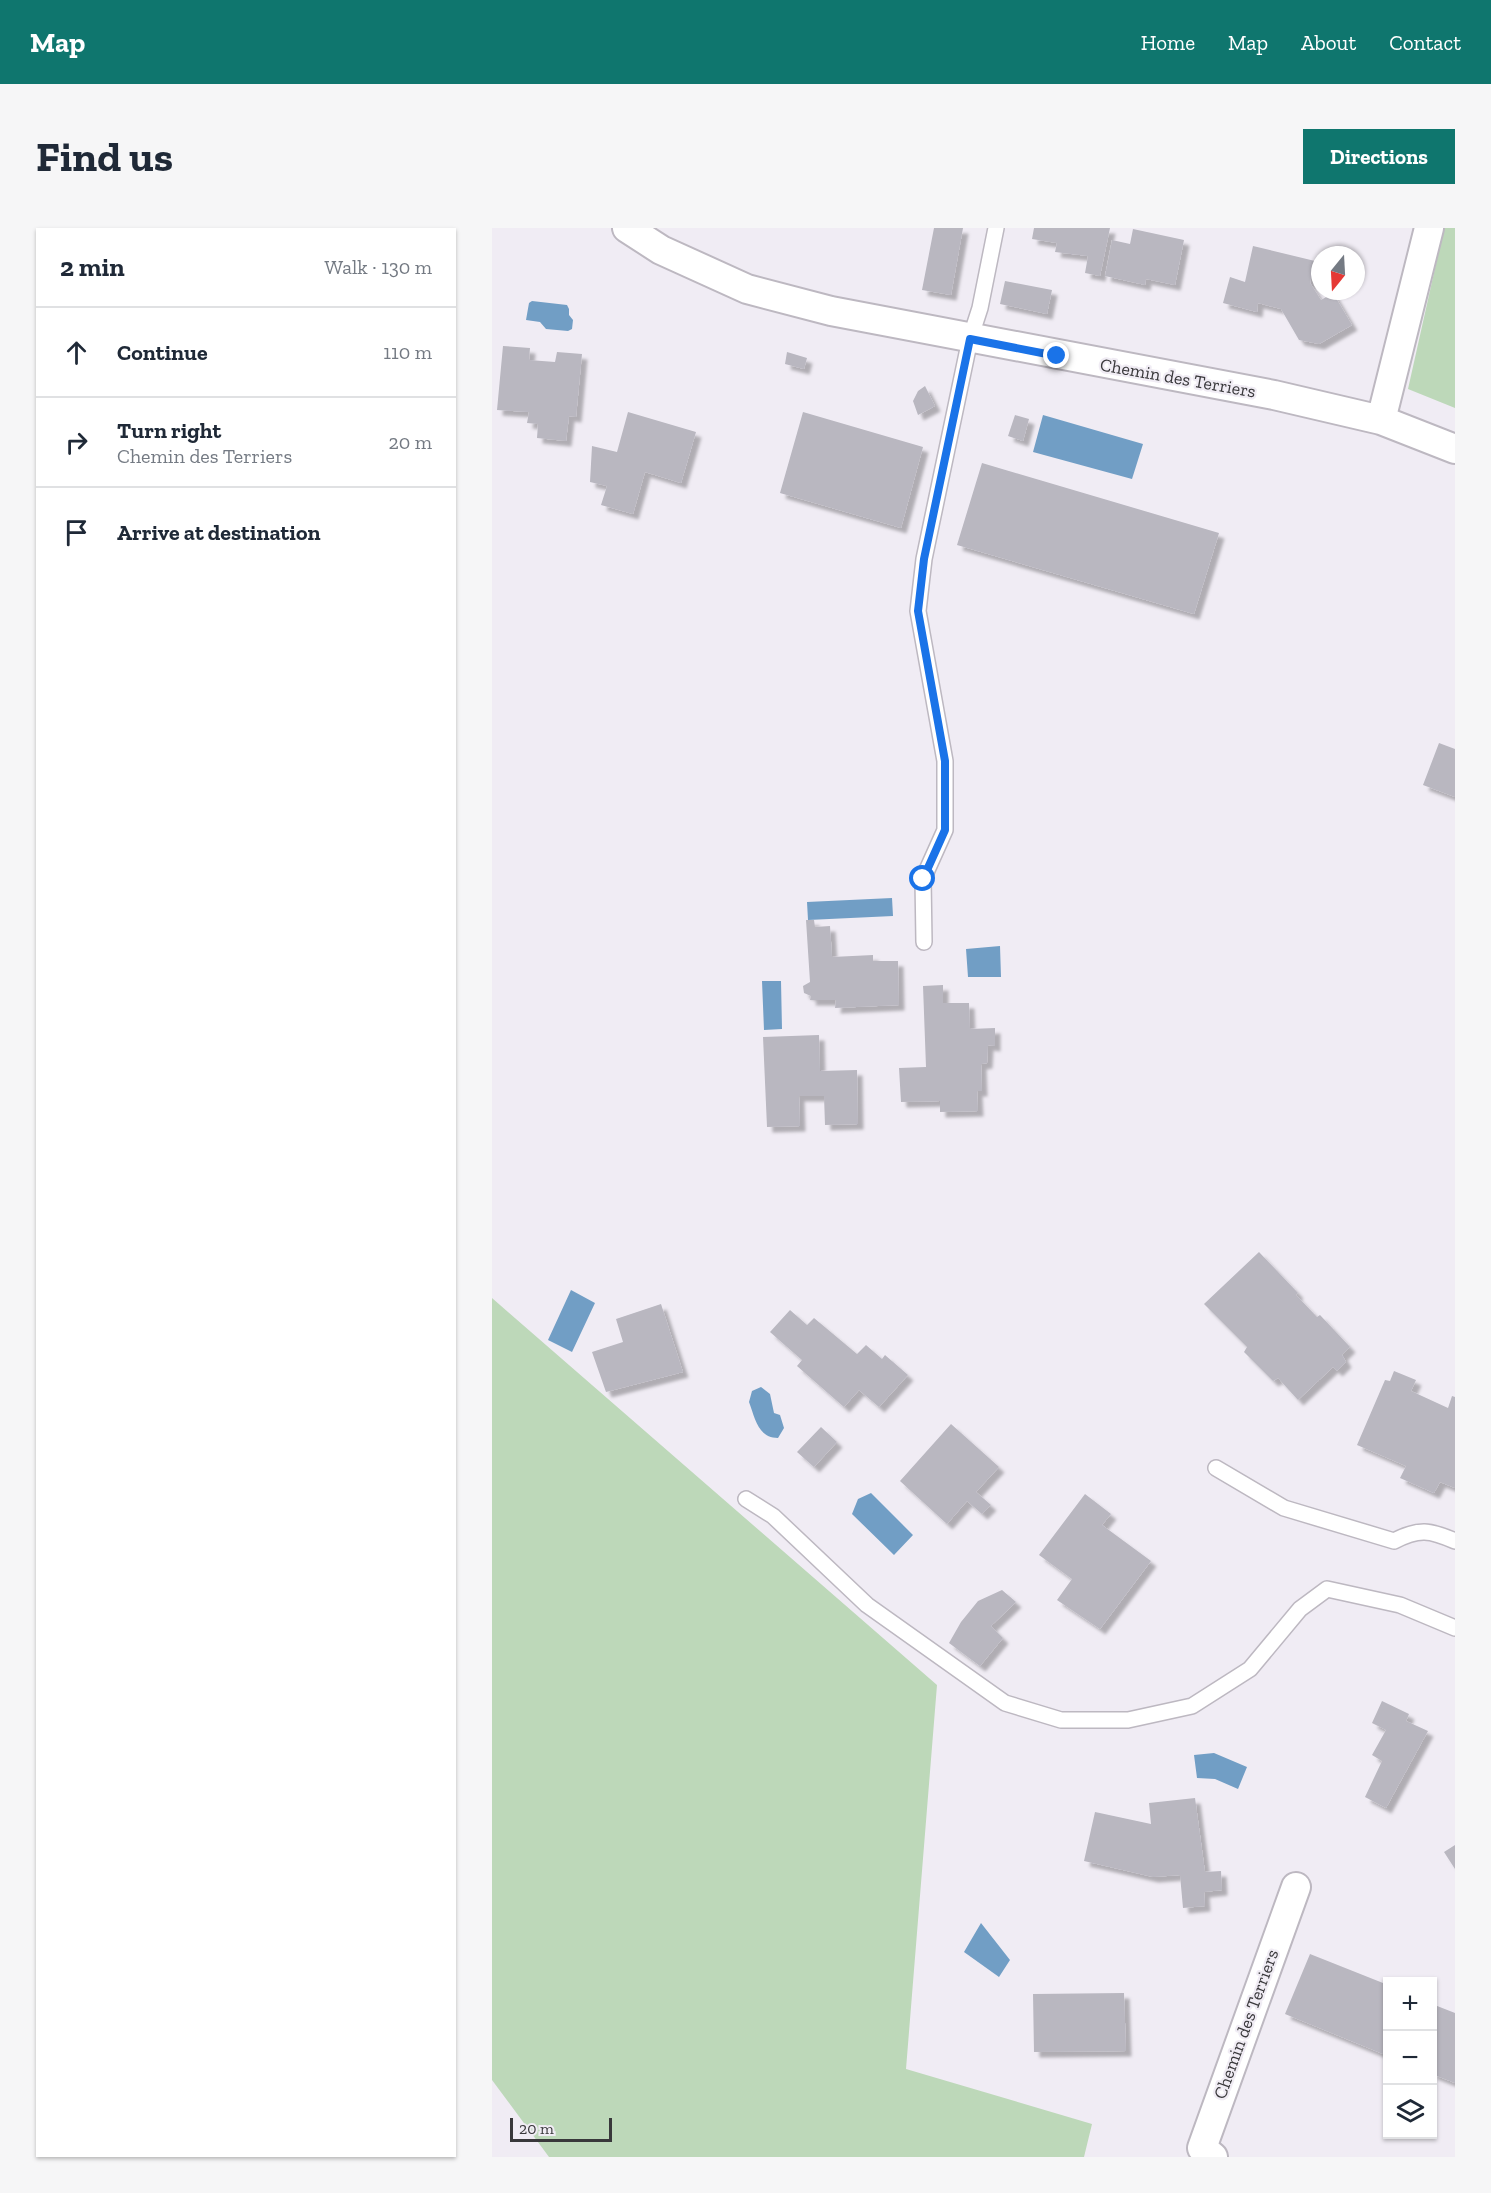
<!DOCTYPE html>
<meta charset="utf-8">
<style>
:root{--surface:#fff;--page:#f6f6f7;--text:#1f2937;--muted:#747a83;--line:#e0e1e3;--accent:#0f766e}
body{margin:0;font-family:"Zilla Slab",serif;background:var(--page);color:var(--text)}
.controls{position:absolute;right:18px;bottom:18px;display:grid;overflow:hidden;border-radius:0px;box-shadow:0 2px 4px #0004}
.controls button{width:54px;height:54px;display:grid;place-items:center;padding:0;border:0;border-bottom:2px solid var(--line);background:var(--surface);color:var(--text);font:30px sans-serif}
.compass{position:absolute;left:819px;top:18px;width:54px;height:54px;border-radius:50%;background:var(--surface);box-shadow:0 2px 4px #0004;rotate:198deg}
.scale{position:absolute;left:18px;bottom:15px;width:102px;box-sizing:border-box;padding-left:6px;border:3px solid #39383b;border-top:0;font-size:16px;line-height:21px;white-space:nowrap;color:#39383b;-webkit-text-stroke:4px #f0ecf4;paint-order:stroke}
.stop{position:absolute;width:18px;height:18px;margin:-14px;border:4px solid #1a73e8;border-radius:50%;background:#fff}
.stop.end{background:#1a73e8;border-color:#fff;box-shadow:0 2px 6px #0008}
.list{margin:0;padding:0;list-style:none}
h2{display:flex;justify-content:space-between;align-items:center;height:78px;margin:0;padding:0 24px;font-size:26px}
h2 small{font-size:20px;font-weight:400;color:var(--muted)}
.list li{display:grid;grid-template-columns:39px 1fr auto;gap:18px;align-items:center;box-sizing:border-box;height:90px;padding:0 24px;border-top:2px solid var(--line)}
.list b{display:block;font-size:22px;white-space:nowrap}
.list p{margin:0;font-size:20px;white-space:nowrap;color:var(--muted)}
.list em{font-size:20px;font-style:normal;color:var(--muted)}
.icon{flex:none;width:33px;height:33px;fill:none;stroke:currentColor;stroke-width:2;stroke-linecap:round;stroke-linejoin:round}
.map{position:relative;flex:none;width:963px;height:1929px;overflow:hidden;border-radius:0px}
header{display:flex;align-items:center;gap:36px;box-sizing:border-box;height:84px;padding:0 30px;background:var(--accent);color:#fff}
header strong{font-size:28px}
nav{display:flex;gap:33px;margin-inline-start:auto;font-size:21px}
.intro{display:flex;align-items:center;justify-content:space-between;box-sizing:border-box;height:144px;padding:0 36px}
h1{margin:0;font-size:42px}
.button{padding:15px 27px;border-radius:0px;background:var(--accent);color:#fff;font-size:21px;font-weight:700}
main{display:flex;gap:36px;padding:0 36px}
aside{flex:1;background:var(--surface);border-radius:0px;box-shadow:0 2px 4px #0004}
.map>svg:first-child{display:block}
.green{fill:#bdd8b9}
.water{fill:#719ec5}
.building{fill:#b9b7c0;filter:url(#shadow)}
.lines{fill:none;stroke-linecap:round;stroke-linejoin:round}
.lane-casing{stroke:#bdb8c1;stroke-width:18}
.street-casing{stroke:#bdb8c1;stroke-width:32}
.lane{stroke:#fff;stroke-width:15}
.street{stroke:#fff;stroke-width:28}
.route{stroke:#1a73e8;stroke-width:8}
.labels{text-anchor:middle;dominant-baseline:central;stroke-width:4.5;stroke-linejoin:round;paint-order:stroke}
.street-label{font-size:18px;fill:#39383b;stroke:#f0ecf4}
</style>
<header>
<strong>Map</strong>
<nav><a>Home</a><a>Map</a><a>About</a><a>Contact</a></nav>
</header>
<div class="intro"><h1>Find us</h1><a class="button">Directions</a></div>
<main>
<aside>
<h2>2 min<small>Walk · 130 m</small></h2>
<ul class="list">
<li><svg class="icon" aria-label="ahead" viewBox="0 0 24 24"><path d="M12 20V5M6 11l6-6 6 6"/></svg><div><b>Continue</b></div><em>110 m</em></li>
<li><svg class="icon" aria-label="right" viewBox="0 0 24 24"><path d="M7 20v-9h11M14 6l5 5-5 5"/></svg><div><b>Turn right</b><p>Chemin des Terriers</p></div><em>20 m</em></li>
<li><svg class="icon" aria-label="arrive" viewBox="0 0 24 24"><path d="M6 21V4h12l-3 4 3 4H6"/></svg><div><b>Arrive at destination</b></div></li>
</ul>
</aside>
<div class="map">
<svg width="963" height="1929" viewBox="0 0 963 1929">
<defs>
<filter id="shadow"><feDropShadow dx="5.5" dy="5.5" stdDeviation="1.5" flood-color="#0004"/></filter>
</defs>
<rect width="100%" height="100%" fill="#f0ecf4"/>
<path class="green" d="M 952,0 L 963,0 L 963,180 L 916,161 Z
M 0,1070 L 445,1457 L 414,1841 L 600,1896 L 592,1929 L 57,1929 L 0,1852 Z"/>
<path class="water" d="M 40,73 L 75,77 L 77,81 L 77,87 L 81,92 L 80,101 L 76,103 L 54,101 L 48,94 L 34,92 L 37,75 Z
M 551,187 L 651,216 L 640,251 L 541,224 Z
M 400,670 L 401,688 L 316,692 L 315,674 Z
M 508,718 L 509,749 L 476,749 L 474,721 Z
M 270,753 L 289,753 L 290,801 L 272,802 Z
M 79,1062 L 103,1075 L 80,1124 L 56,1112 Z
M 269,1159 L 278,1166 L 282,1185 L 288,1187 L 292,1200 L 286,1210 C 266,1210 263,1190 257,1174 L 260,1163 Z
M 379,1265 L 421,1307 L 402,1327 L 360,1286 L 366,1271 Z
M 722,1525 L 755,1539 L 746,1561 L 723,1551 L 705,1550 L 702,1527 Z
M 489,1695 L 518,1732 L 507,1749 L 472,1724 Z"/>
<path class="building" d="M 442,0 L 471,0 L 459,67 L 430,62 Z
M 542,0 L 618,0 L 608,48 L 593,45 L 596,28 L 563,24 L 565,15 L 540,11 Z
M 641,1 L 692,12 L 683,57 L 654,51 L 653,57 L 613,48 L 620,12 L 638,16 Z
M 761,18 L 823,33 L 818,55 L 829,72 L 841,65 L 860,97 L 827,116 L 807,112 L 789,81 L 766,75 L 765,84 L 731,75 L 738,49 L 753,54 Z
M 513,53 L 560,62 L 555,86 L 508,76 Z
M 11,118 L 38,120 L 37,132 L 63,134 L 65,124 L 90,126 L 84,189 L 77,188 L 74,213 L 45,210 L 46,196 L 35,195 L 37,184 L 5,182 Z
M 295,124 L 315,130 L 312,141 L 293,136 Z
M 433,158 L 443,178 L 426,187 L 421,173 L 426,163 Z
M 136,184 L 204,204 L 189,255 L 153,244 L 141,286 L 109,277 L 115,258 L 98,254 L 100,218 L 125,224 Z
M 311,184 L 431,219 L 409,300 L 288,265 Z
M 523,187 L 537,191 L 531,213 L 516,208 Z
M 490,235 L 727,305 L 702,386 L 465,317 Z
M 947,515 L 963,521 L 963,569 L 931,557 Z
M 314,692 L 322,692 L 323,699 L 338,698 L 340,729 L 381,727 L 381,733 L 406,733 L 407,777 L 343,780 L 344,772 L 318,772 L 319,768 L 312,765 L 311,758 L 318,754 Z
M 451,757 L 451,775 L 477,775 L 478,801 L 503,800 L 503,818 L 496,817 L 495,835 L 489,836 L 490,863 L 485,863 L 486,883 L 448,884 L 448,873 L 409,874 L 407,840 L 434,839 L 431,758 Z
M 327,807 L 328,843 L 365,842 L 366,896 L 333,897 L 332,868 L 307,868 L 308,898 L 275,899 L 271,809 Z
M 767,1024 L 806,1065 L 804,1067 L 825,1089 L 828,1087 L 858,1119 L 850,1127 L 854,1134 L 845,1143 L 841,1139 L 806,1172 L 786,1150 L 781,1153 L 752,1124 L 755,1119 L 712,1076 Z
M 169,1076 L 191,1144 L 114,1164 L 100,1124 L 131,1114 L 124,1091 Z
M 298,1082 L 315,1097 L 322,1090 L 365,1126 L 374,1117 L 390,1131 L 393,1127 L 416,1147 L 387,1179 L 367,1162 L 352,1179 L 305,1138 L 310,1132 L 278,1104 Z
M 902,1143 L 924,1152 L 919,1163 L 956,1180 L 960,1168 L 963,1169 L 963,1260 L 948,1254 L 942,1265 L 908,1250 L 914,1238 L 865,1217 L 893,1152 L 898,1153 Z
M 459,1196 L 507,1239 L 484,1264 L 499,1277 L 490,1286 L 475,1273 L 455,1296 L 408,1253 Z
M 329,1199 L 345,1214 L 322,1239 L 305,1224 Z
M 593,1266 L 619,1286 L 610,1297 L 659,1333 L 608,1401 L 565,1372 L 580,1351 L 547,1327 Z
M 510,1362 L 524,1374 L 499,1398 L 511,1410 L 488,1438 L 457,1415 L 469,1394 L 486,1373 Z
M 890,1473 L 917,1486 L 914,1493 L 936,1503 L 894,1580 L 873,1569 L 890,1533 L 880,1527 L 894,1502 L 880,1495 Z
M 703,1570 L 713,1644 L 729,1643 L 730,1662 L 712,1664 L 713,1678 L 691,1680 L 688,1647 L 661,1649 L 592,1633 L 603,1584 L 659,1596 L 657,1575 Z
M 963,1617 L 963,1641 L 952,1624 Z
M 818,1726 L 896,1757 L 896,1828 L 793,1786 Z
M 632,1765 L 634,1823 L 542,1824 L 541,1766 Z
M 940,1776 L 963,1785 L 963,1855 L 940,1846 Z"/>
<g class="lines">
<g class="lane-casing">
<path id="lane" d="M 432,714 L 431,651 L 453,602 L 453,533 L 426,383 L 432,331 L 478,111 L 488,80 L 504,0
M 724,1240 L 792,1280 L 902,1313 C 927,1300 938,1302 963,1313
M 254,1271 L 281,1288 L 375,1377 L 513,1475 L 569,1492 L 636,1492 L 700,1478 L 758,1441 L 808,1381 L 835,1361 L 908,1377 L 963,1400"/>
</g>
<g class="street-casing">
<path id="street" d="M 135,0 L 169,22 L 255,61 L 339,83 L 782,167 L 889,192 L 963,221
M 889,192 L 937,0
M 721,1929 L 710,1920 L 804,1659"/>
</g>
<use href="#lane" class="lane"/>
<use href="#street" class="street"/>
</g>
<g class="lines">
<path class="route" d="M 431,651 L 453,602 L 453,533 L 426,383 L 432,331 L 478,111 L 565,128"/>
</g>
<g class="labels">
<g class="street-label">
<text transform="translate(686 150) rotate(10)">Chemin des Terriers</text>
<text transform="translate(754 1796) rotate(-70)">Chemin des Terriers</text>
</g>
</g>
</svg>
<div class="controls">
<button>+</button>
<button>−</button>
<button><svg class="icon" aria-label="layers" viewBox="0 0 24 24"><path d="M12 4l9 5-9 5-9-5zM3 14l9 5 9-5"/></svg></button>
</div>
<svg class="compass" viewBox="-18 -18 36 36"><path d="M0-13l5 13h-10z" fill="#e53935"/><path d="M0 13l5-13h-10z" fill="#747a83"/></svg>
<div class="scale">20 m</div>
<div class="stop" style="left:431px;top:651px"></div>
<div class="stop end" style="left:565px;top:128px"></div>
</div>
</main>
